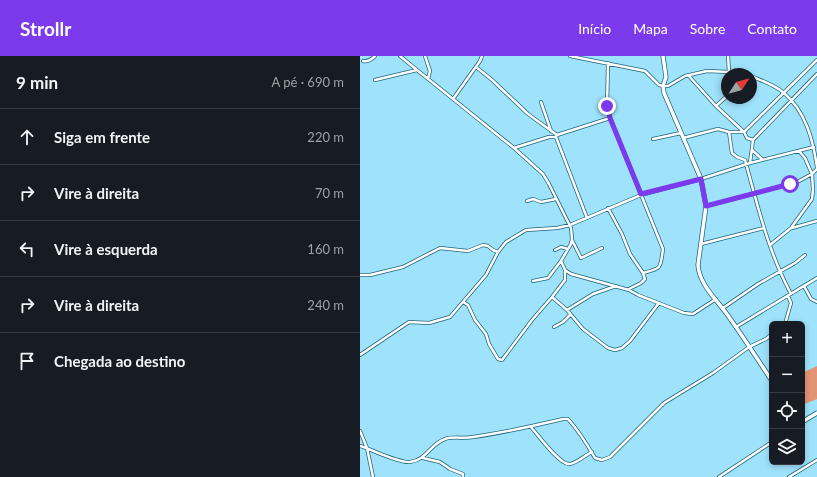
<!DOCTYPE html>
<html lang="pt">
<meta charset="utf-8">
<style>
:root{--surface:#171b24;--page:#242831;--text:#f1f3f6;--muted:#9ea1a6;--line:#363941;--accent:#7c3aed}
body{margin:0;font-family:Lato,sans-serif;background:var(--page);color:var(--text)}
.controls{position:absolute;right:12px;bottom:12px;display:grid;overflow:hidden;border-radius:6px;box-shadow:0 2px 6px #0003}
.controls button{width:36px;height:36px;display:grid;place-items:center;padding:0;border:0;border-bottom:1px solid var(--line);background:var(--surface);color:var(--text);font:20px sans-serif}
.compass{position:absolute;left:361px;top:12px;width:36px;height:36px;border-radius:50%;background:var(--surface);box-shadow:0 2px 6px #0003;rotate:54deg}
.stop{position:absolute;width:12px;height:12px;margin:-9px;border:3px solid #7c3aed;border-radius:50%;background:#fff}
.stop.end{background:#7c3aed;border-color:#fff;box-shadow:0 1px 4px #0008}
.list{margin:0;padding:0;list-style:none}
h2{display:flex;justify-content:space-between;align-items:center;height:52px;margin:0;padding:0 16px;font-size:17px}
h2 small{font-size:13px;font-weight:400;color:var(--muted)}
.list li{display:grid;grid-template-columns:26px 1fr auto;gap:12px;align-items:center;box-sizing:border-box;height:56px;padding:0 16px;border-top:1px solid var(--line)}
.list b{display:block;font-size:15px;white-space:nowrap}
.list em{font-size:13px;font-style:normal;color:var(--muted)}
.icon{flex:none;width:22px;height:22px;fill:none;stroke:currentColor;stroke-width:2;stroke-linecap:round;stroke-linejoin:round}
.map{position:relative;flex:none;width:457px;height:421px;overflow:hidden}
header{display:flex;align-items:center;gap:24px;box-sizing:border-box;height:56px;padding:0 20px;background:var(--accent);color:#fff}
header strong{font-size:19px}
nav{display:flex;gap:22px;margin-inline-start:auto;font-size:14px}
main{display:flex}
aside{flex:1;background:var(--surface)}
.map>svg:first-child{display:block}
.green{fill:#e49474}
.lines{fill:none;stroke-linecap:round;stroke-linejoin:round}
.minor-casing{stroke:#1f657b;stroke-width:4}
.tertiary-casing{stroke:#1f657b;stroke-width:5}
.minor{stroke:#fff;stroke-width:2.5}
.tertiary{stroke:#fff;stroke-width:3.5}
.route{stroke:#7c3aed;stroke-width:5}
</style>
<header>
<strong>Strollr</strong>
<nav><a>Início</a><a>Mapa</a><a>Sobre</a><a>Contato</a></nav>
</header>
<main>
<aside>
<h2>9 min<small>A pé · 690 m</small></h2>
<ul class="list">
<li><svg class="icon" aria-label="ahead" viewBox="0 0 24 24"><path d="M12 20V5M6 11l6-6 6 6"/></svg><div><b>Siga em frente</b></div><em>220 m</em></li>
<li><svg class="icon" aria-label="right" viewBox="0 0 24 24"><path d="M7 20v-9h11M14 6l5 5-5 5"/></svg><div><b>Vire à direita</b></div><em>70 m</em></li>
<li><svg class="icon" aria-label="left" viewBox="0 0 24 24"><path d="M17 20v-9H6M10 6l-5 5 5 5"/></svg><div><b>Vire à esquerda</b></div><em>160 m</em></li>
<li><svg class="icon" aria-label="right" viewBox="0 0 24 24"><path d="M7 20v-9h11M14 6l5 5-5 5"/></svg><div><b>Vire à direita</b></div><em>240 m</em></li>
<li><svg class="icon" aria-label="arrive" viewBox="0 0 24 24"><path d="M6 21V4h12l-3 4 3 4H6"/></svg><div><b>Chegada ao destino</b></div></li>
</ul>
</aside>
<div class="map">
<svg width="457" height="421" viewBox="0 0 457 421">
<rect width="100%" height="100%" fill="#9ee2fb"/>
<path class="green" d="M 457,310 L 457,343 L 442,349 L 442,317 Z"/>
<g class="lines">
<g class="minor-casing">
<path id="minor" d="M 40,0 L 57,14
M 65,0 L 70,15 L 68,23
M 210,0 L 285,15 L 299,29 L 303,30 L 308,30 L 325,20 L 347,15 L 369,16 L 383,18
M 368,0 L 369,16
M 3,5 C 8,6 12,3 15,0
M 248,7 L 247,50 L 250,62 L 303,193 C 300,212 303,212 283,217
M 116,11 L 131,23 L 168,58 L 197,79
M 328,19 L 356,50 L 384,76 L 457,4
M 391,20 C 402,25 415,29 424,37 C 446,56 453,84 457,111
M 15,24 L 57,14 L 154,92 L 183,118 L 189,128 L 211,172 L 212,183 L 211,188 L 201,205 L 205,214 L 211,218 L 269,234 L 278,239 L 324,257 L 333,258 L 356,243
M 93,43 L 120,5 L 122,0
M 181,46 L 191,75
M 356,50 L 367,40
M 323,82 L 358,73 L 369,76
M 293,83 L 321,77
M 393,84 L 387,82 L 384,76 L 369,76 L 372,97 L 377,101 L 385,104 C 398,151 408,195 431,238
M 154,92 L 189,81 L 196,81
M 392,94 L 403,104
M 390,107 L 393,84 L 457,18
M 167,145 L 173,143 L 181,146 L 196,143
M 346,150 L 430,128 L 439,125 L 452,118 L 445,102 L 439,95
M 248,152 L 262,178 L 270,198 L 283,217 L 285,223 L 281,227 L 269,233
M 227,162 L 196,81 L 197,79 L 250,62
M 432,172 L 457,165
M 212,184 L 221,202 L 242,192
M 341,188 L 404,172
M 410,189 L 431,172 L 452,143 L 453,134 L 452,118 L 457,113
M 195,194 L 201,191 L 208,193
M 0,219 L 10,219 L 43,211 L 80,192 L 108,195 L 123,189 L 128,190 L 133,194 L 138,196
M 173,225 L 188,222 L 201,205
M 444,230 L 451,243 L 457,246
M 192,241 L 207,254 L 223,273 L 248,292 L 255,294 L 262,292 L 270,285 L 299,247
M 103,246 L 108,249 L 115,264 L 126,278 L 129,288 L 138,303 L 142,304 L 172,264 L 192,241 L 205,224 L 205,215
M 363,252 L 398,228 L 435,207 L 445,199
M 207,254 L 233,238 L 256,230
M 425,268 L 431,247 L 428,240
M 194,271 L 203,266 L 210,259
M 376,271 L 457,222
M 0,299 L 49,266 L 69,267 L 90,261 L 126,219 L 138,196 L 146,186 L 166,174 L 197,172 L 210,169 L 281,139 L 341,123 L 390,107 L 454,91
M 171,371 C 178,379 199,408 209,408 C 216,408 225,399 232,396
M 0,375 L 7,392 L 13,421
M 0,390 C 13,394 38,407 50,406 C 67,404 70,388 85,383 C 93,380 104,383 113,381 C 143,377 173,370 203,363 L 208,363 C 219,375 227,388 235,402 L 242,404 L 250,401 L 304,347 L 353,317 L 389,291 L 406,283 L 412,278
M 63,402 L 80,406 L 90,413 L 103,418 L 103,421
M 359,421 L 412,386
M 429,421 L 457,404"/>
</g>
<g class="tertiary-casing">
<path id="tertiary" d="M 303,0 L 306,21 L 303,30 L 304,37 L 341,123 L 346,150 L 338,209 C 339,229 359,246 369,261 C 384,282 398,304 412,325
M 442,366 L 457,357"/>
</g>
<use href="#minor" class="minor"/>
<use href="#tertiary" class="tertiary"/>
</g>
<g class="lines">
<path class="route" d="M 247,50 L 250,62 L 281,138 L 341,123 L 346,150 L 430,128"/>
</g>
</svg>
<div class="controls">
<button>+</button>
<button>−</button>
<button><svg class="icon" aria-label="locate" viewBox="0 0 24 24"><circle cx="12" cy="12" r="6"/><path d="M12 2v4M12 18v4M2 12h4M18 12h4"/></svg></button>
<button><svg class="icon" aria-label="layers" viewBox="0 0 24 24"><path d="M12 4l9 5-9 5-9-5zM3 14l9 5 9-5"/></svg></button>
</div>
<svg class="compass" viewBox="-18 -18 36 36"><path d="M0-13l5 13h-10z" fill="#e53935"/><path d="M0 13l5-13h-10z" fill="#9ea1a6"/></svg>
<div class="stop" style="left:430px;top:128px"></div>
<div class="stop end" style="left:247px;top:50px"></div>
</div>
</main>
